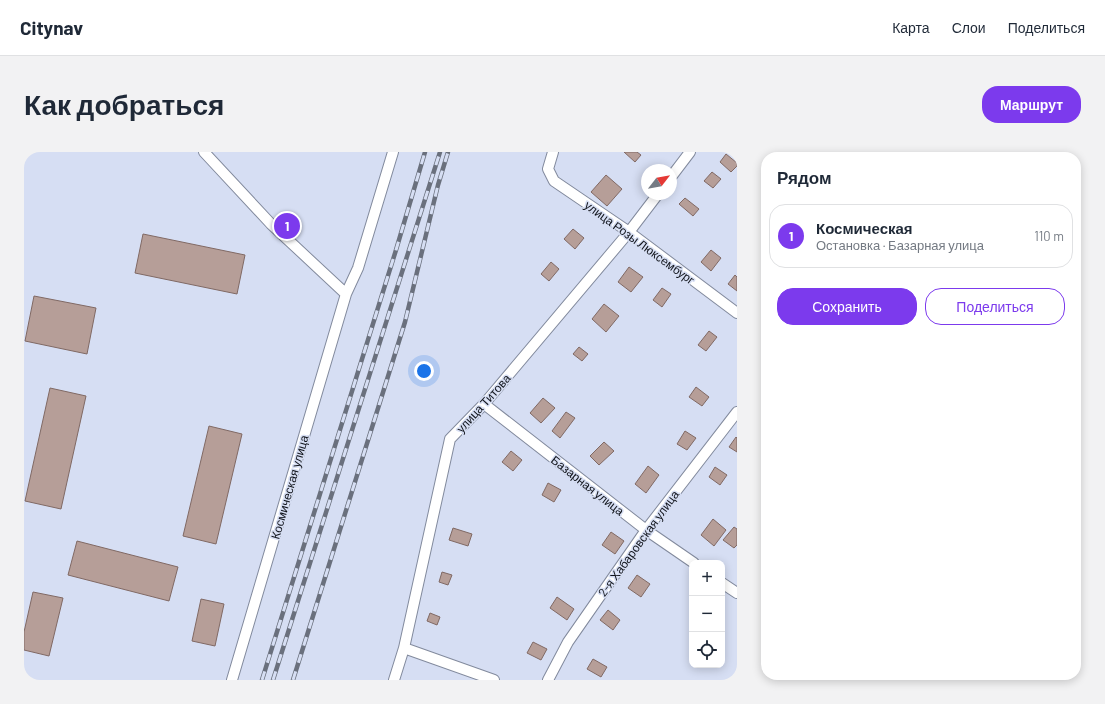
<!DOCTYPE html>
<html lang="ru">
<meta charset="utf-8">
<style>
:root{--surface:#fff;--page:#f2f2f3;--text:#1f2937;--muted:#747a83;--line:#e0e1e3;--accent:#7c3aed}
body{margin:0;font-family:Barlow,sans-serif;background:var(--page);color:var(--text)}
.controls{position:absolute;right:12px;bottom:12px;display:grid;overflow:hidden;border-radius:8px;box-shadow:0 2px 10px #0003}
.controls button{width:36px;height:36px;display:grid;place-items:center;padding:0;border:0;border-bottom:1px solid var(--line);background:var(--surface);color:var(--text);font:20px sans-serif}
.compass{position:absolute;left:617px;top:12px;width:36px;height:36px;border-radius:50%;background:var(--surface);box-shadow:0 2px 10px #0003;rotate:59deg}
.you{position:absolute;left:400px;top:219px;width:14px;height:14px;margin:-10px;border:3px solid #fff;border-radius:50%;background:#1a73e8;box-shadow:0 0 0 6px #1a73e833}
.badge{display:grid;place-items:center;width:26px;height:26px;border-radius:50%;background:var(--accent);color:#fff;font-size:13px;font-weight:700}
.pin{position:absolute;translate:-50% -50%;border:2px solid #fff;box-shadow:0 1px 4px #0006}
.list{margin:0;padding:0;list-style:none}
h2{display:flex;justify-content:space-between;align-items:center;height:52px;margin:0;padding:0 16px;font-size:17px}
h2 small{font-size:13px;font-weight:400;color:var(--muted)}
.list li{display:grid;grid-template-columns:26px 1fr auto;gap:12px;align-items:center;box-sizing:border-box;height:64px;margin:0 8px 8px;padding:0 8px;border:1px solid var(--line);border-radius:16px}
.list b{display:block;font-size:15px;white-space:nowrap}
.list p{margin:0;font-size:13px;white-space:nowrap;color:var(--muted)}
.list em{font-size:13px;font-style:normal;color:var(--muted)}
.actions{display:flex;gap:8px;padding:12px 16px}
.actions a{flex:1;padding:9px 0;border:1px solid var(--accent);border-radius:16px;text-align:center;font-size:14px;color:var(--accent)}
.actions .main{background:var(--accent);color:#fff}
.icon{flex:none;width:22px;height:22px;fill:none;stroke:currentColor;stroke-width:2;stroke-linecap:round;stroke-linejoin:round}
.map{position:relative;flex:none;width:713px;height:528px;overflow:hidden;border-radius:16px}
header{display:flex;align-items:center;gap:24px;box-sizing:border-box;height:56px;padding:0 20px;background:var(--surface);border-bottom:1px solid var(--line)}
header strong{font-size:19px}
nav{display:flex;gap:22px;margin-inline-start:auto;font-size:14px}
.intro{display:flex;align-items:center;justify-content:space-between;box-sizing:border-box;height:96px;padding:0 24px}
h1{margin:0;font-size:28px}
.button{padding:10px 18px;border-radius:16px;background:var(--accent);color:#fff;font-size:14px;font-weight:700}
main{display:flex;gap:24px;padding:0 24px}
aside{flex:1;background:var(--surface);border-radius:16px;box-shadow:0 2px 10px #0003}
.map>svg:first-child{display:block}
.building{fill:#b69e98;stroke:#806964}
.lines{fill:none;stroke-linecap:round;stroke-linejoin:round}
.minor-casing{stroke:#828a9d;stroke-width:12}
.minor{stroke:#fff;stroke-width:10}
.rail-casing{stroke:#6a707d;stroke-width:4.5}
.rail{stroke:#d6def3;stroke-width:3;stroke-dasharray:9;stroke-linecap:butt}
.labels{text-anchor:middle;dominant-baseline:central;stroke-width:3;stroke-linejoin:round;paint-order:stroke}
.street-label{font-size:12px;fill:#10131a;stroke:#d6def3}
</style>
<header>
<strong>Citynav</strong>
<nav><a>Карта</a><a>Слои</a><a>Поделиться</a></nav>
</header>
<div class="intro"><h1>Как добраться</h1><a class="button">Маршрут</a></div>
<main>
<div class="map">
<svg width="713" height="528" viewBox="0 0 713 528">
<rect width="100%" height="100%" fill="#d6def3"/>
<path class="building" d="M 600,0 L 613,0 L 617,3 L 611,10 Z
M 702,2 L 713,11 L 713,14 L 707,20 L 696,10 Z
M 688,20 L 697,27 L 689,36 L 680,29 Z
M 582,23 L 598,37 L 583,54 L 567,40 Z
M 661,46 L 675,57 L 669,64 L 655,52 Z
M 549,77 L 560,86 L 551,97 L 540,87 Z
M 119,82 L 221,103 L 213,142 L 111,121 Z
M 687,98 L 697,106 L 687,119 L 677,110 Z
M 527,110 L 535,117 L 525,129 L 517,122 Z
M 605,115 L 619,125 L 607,140 L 594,130 Z
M 711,123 L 713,125 L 713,139 L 704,132 Z
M 638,136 L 647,142 L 638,155 L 629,148 Z
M 10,144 L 72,156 L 63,202 L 1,189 Z
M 580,152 L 595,164 L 582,180 L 568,167 Z
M 685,179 L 693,185 L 682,199 L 674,193 Z
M 555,195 L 564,202 L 558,209 L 549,202 Z
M 672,235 L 685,245 L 678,254 L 665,245 Z
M 26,236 L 62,244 L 37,357 L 1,349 Z
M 519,246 L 531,256 L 517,271 L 506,261 Z
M 542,260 L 551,266 L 536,286 L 528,279 Z
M 185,274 L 218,282 L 192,392 L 159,384 Z
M 661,279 L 672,286 L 663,298 L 653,292 Z
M 712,285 L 713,286 L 713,300 L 705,295 Z
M 580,290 L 590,299 L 575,313 L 566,304 Z
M 487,299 L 498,308 L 489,319 L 478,310 Z
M 624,314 L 635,323 L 622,341 L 611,332 Z
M 691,315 L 703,323 L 696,333 L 685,325 Z
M 524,331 L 537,338 L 530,350 L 518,343 Z
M 689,367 L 702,378 L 690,394 L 677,383 Z
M 710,375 L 713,377 L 713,393 L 710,396 L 699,388 Z
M 429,376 L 448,382 L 444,394 L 425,388 Z
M 587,380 L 600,389 L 591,402 L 578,393 Z
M 53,389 L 154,415 L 145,449 L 44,423 Z
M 418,420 L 428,423 L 424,433 L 415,430 Z
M 613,423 L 626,432 L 617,445 L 604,436 Z
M 9,440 L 39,446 L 25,504 L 0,498 L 0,480 Z
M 533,445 L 550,457 L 543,468 L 526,456 Z
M 177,447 L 200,452 L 191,494 L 168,489 Z
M 584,458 L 596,468 L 589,478 L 576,468 Z
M 406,461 L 416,465 L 413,473 L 403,469 Z
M 509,490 L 523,497 L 517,508 L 503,501 Z
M 569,507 L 583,515 L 577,525 L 563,517 Z"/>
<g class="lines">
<g class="minor-casing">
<path id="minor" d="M 180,0 L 247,72 L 322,142
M 529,0 L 524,17 L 530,29 L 605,80 L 713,161
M 647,25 L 666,0
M 460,252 L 622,378 L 670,411
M 698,431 L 713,441
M 380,496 L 470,528
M 208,528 L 322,142 L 334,116 L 369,0
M 370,528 L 380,496 L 426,287 L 460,252 L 605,80 L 634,42
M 524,528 L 544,490 L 622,378 L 713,260"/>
</g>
<use href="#minor" class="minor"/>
<g class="rail-casing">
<path id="rail" d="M 238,528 L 372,98 L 401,0
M 249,528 L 416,0
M 269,528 L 381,170 L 414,33 L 424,0"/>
</g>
<use href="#rail" class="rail"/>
</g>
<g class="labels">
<g class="street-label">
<text transform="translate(616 90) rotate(36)">улица Розы Люксембург</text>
<text transform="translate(459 251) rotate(-48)">улица Титова</text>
<text transform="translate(564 333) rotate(38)">Базарная улица</text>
<text transform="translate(265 335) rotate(-74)">Космическая улица</text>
<text transform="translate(614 391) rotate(-54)">2-я Хабаровская улица</text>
</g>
</g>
</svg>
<div class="controls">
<button>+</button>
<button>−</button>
<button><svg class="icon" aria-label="locate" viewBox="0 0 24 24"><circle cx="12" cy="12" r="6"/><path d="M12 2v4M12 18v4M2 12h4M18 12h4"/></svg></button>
</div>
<svg class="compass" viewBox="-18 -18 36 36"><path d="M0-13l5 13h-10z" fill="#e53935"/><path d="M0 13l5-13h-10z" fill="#747a83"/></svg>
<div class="you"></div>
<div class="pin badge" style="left:263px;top:74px">1</div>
</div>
<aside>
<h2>Рядом<small></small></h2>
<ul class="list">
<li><span class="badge">1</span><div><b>Космическая</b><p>Остановка · Базарная улица</p></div><em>110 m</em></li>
</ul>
<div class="actions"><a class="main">Сохранить</a><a>Поделиться</a></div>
</aside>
</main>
